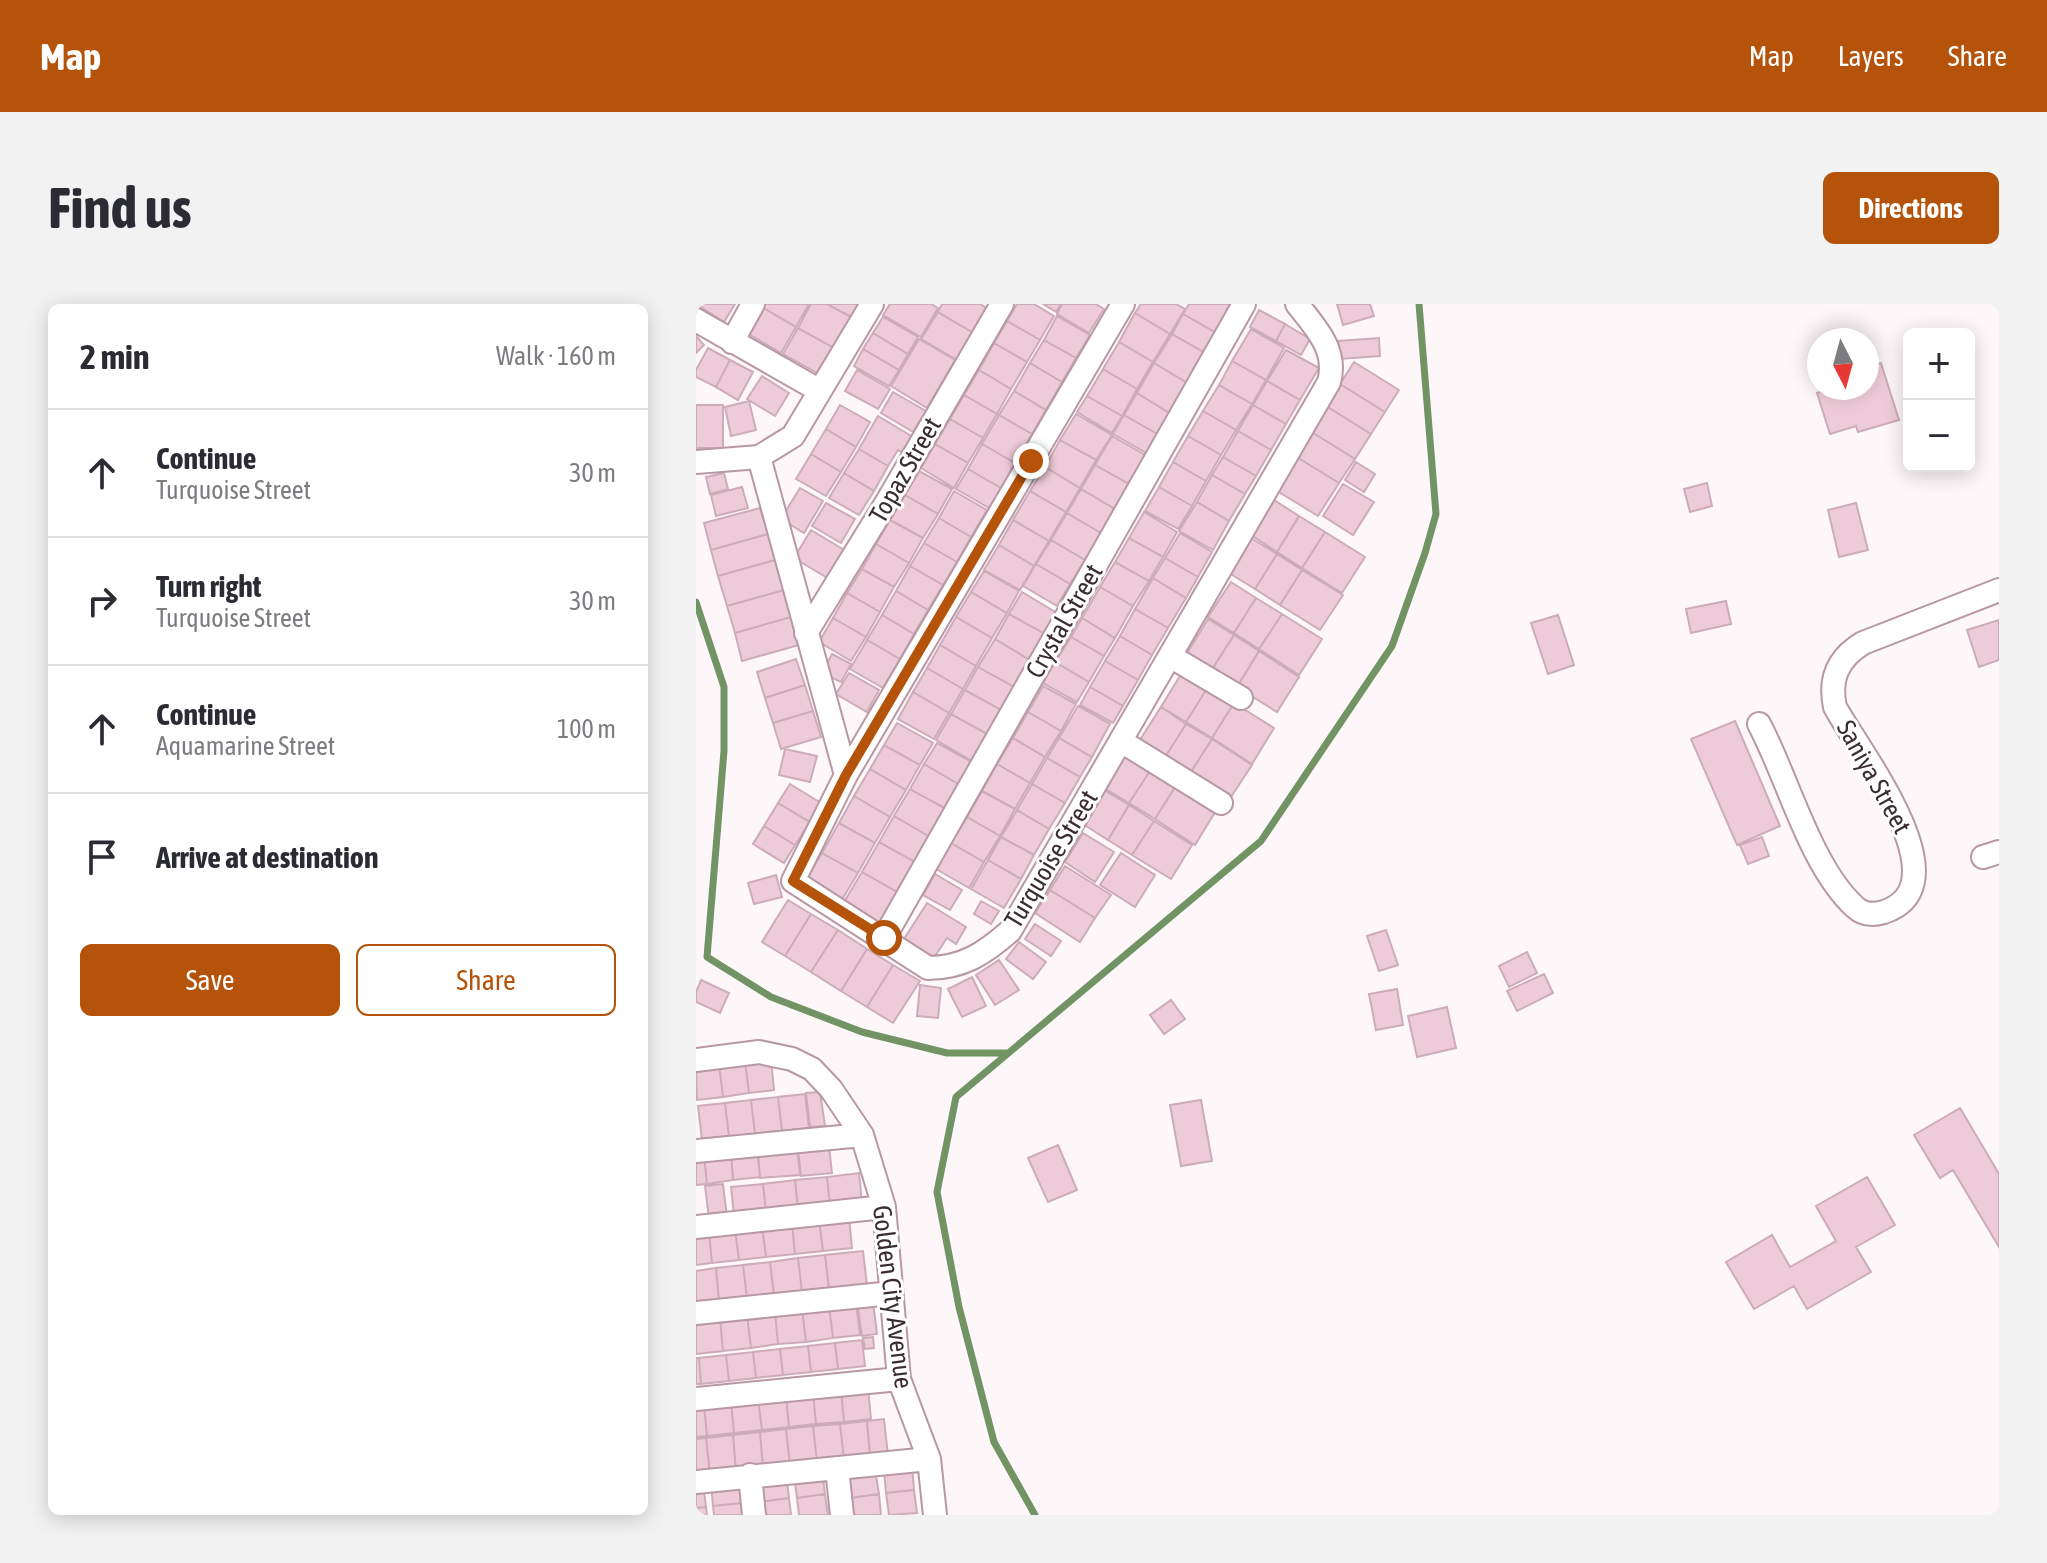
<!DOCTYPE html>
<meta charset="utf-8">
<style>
:root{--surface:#fff;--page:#f2f2f3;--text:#2b2b33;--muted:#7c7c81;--line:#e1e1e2;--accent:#b45309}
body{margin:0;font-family:"Asap Condensed",sans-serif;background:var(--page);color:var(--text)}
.controls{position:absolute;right:24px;top:24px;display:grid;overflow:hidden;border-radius:12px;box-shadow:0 4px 20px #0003}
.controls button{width:72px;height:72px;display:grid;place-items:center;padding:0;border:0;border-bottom:2px solid var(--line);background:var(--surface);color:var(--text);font:40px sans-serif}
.compass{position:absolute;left:1111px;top:24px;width:72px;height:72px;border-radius:50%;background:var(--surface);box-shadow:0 4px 20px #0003;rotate:174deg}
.stop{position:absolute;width:24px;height:24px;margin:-18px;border:6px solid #b45309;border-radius:50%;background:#fff}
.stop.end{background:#b45309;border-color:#fff;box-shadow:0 2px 8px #0008}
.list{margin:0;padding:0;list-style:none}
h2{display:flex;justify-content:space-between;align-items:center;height:104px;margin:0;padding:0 32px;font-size:34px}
h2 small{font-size:26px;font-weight:400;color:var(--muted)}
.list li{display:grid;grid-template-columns:52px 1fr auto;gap:24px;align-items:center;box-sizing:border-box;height:128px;padding:0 32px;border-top:2px solid var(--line)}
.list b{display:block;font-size:30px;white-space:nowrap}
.list p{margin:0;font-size:26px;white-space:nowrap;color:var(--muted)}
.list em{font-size:26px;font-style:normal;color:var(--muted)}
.actions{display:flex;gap:16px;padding:24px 32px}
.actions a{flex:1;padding:18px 0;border:2px solid var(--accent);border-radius:12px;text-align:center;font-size:28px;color:var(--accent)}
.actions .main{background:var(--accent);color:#fff}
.icon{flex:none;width:44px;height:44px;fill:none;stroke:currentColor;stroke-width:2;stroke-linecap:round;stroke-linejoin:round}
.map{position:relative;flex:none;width:1303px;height:1211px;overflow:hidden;border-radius:12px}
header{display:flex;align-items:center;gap:48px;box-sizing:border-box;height:112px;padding:0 40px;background:var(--accent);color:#fff}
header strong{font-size:38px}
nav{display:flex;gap:44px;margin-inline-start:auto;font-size:28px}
.intro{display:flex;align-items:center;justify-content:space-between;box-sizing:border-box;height:192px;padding:0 48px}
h1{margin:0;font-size:56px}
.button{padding:20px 36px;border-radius:12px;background:var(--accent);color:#fff;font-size:28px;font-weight:700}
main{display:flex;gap:48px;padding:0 48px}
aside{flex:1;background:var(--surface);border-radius:12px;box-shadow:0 4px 20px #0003}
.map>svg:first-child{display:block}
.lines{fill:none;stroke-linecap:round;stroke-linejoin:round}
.stream{stroke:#729364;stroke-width:7}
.building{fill:#edcbd8;stroke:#cdacb9;stroke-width:2}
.street-casing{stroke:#b898a4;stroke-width:26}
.street{stroke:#fff;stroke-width:22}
.route{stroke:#b45309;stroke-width:10}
.labels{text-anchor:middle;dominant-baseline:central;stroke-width:6;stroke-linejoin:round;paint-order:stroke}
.street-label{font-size:26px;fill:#3a2d32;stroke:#fff}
</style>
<header>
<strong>Map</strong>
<nav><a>Map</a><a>Layers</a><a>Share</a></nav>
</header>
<div class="intro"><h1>Find us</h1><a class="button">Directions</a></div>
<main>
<aside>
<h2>2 min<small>Walk · 160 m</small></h2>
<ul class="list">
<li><svg class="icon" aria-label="ahead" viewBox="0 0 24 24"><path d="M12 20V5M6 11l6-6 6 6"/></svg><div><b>Continue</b><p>Turquoise Street</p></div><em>30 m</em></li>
<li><svg class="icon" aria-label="right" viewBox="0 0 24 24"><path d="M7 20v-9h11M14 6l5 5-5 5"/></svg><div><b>Turn right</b><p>Turquoise Street</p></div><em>30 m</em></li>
<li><svg class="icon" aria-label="ahead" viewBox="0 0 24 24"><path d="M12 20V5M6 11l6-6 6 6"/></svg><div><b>Continue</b><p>Aquamarine Street</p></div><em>100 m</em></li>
<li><svg class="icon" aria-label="arrive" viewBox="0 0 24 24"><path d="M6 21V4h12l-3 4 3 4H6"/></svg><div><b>Arrive at destination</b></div></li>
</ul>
<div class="actions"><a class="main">Save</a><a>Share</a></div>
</aside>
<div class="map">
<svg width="1303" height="1211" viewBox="0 0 1303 1211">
<rect width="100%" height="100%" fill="#fef7fa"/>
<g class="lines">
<path class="stream" d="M 0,298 L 28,383 L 28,447 L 11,653 L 75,693 L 166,728 L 251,749 L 310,749
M 339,1211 L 298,1138 L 263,1003 L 241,888 L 260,793 L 565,537 L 696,342 L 729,249 L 740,210 L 723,0"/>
</g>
<path class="building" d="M 0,0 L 39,0 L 28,18 Z
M 65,0 L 113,0 L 100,23 L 64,2 Z
M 115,0 L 131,0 L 155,13 L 138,44 L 102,24 Z
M 131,0 L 163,0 L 155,13 Z
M 194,0 L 235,0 L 242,4 L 225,33 L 187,11 Z
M 246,0 L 284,0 L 294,6 L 279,30 L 242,8 Z
M 321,0 L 338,0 L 358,12 L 344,36 L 311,17 Z
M 347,0 L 365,0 L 360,8 Z
M 366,0 L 400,0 L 408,5 L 393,29 L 361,10 Z
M 445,0 L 480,0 L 489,5 L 474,30 L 439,9 Z
M 493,0 L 540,0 L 522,30 L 487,10 Z
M 641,0 L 674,0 L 678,12 L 647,21 Z
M 64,2 L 100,23 L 85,49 L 49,28 Z
M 563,6 L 589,20 L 580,37 L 554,23 Z
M 242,8 L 279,30 L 263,57 L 225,35 Z
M 439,9 L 474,30 L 457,58 L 423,38 Z
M 487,10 L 522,30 L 511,50 L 476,30 Z
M 361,12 L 394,31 L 380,54 L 348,36 Z
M 187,13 L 222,33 L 212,50 L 177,29 Z
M 311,17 L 344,36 L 331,58 L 298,39 Z
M 589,20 L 614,35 L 605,51 L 580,37 Z
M 102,24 L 138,44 L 123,70 L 87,50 Z
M 555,25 L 588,44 L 570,76 L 536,57 Z
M 177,29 L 212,50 L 203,66 L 167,45 Z
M 476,30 L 511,50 L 493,80 L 458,59 Z
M 0,32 L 8,41 L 0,49 Z
M 683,34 L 684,52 L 643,55 L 642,37 Z
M 223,35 L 259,56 L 231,104 L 195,82 Z
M 348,36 L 380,54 L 366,78 L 334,59 Z
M 423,38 L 457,58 L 441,85 L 407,65 Z
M 298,39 L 331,58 L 315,85 L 283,66 Z
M 12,44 L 34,56 L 20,83 L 0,73 L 0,66 Z
M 167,45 L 203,66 L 193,82 L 158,62 Z
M 590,46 L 623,64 L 604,96 L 571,77 Z
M 34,56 L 57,68 L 42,96 L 20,83 Z
M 536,57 L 570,76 L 556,100 L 523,81 Z
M 658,58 L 703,86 L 689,108 L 644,80 Z
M 334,59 L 366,78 L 350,106 L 318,87 Z
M 458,59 L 493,80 L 475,110 L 441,89 Z
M 1185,59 L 1203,116 L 1162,128 L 1160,122 L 1134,130 L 1121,89 L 1137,84 L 1171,84 L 1171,63 Z
M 407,65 L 441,85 L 426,112 L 391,92 Z
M 161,66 L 194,85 L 182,105 L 149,87 Z
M 283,66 L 315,85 L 301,110 L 268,91 Z
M 66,72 L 93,89 L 79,112 L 51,95 Z
M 571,77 L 604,96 L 590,120 L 557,101 Z
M 644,80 L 689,108 L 675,130 L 630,102 Z
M 523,81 L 556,100 L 540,126 L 507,107 Z
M 318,87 L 350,106 L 336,130 L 303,111 Z
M 197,88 L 230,107 L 217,128 L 185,109 Z
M 441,89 L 475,110 L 463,131 L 428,111 Z
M 268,91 L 301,110 L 287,134 L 254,115 Z
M 391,92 L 426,112 L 416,129 L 381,108 Z
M 53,97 L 60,126 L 35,132 L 29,103 Z
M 0,101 L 27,101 L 27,144 L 0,144 Z
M 144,101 L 174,118 L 160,143 L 130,125 Z
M 557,101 L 590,120 L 575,146 L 542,127 Z
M 630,102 L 675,130 L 659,155 L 614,127 Z
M 507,107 L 540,126 L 525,151 L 492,132 Z
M 380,110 L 416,131 L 400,156 L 364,136 Z
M 303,111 L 336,130 L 319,159 L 286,140 Z
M 428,111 L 463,131 L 452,150 L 417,130 Z
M 182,112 L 217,133 L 208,149 L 202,146 L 192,162 L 163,145 Z
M 254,115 L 287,134 L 272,159 L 239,140 Z
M 130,125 L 160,143 L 145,168 L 115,150 Z
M 542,127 L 575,146 L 560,172 L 527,153 Z
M 614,127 L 659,155 L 643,179 L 599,152 Z
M 416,132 L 451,152 L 433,180 L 399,161 Z
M 492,132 L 525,151 L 510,177 L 477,158 Z
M 364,136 L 400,156 L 384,184 L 349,163 Z
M 239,140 L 272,159 L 258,184 L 225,164 Z
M 286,140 L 319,159 L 305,184 L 272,165 Z
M 163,145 L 192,162 L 178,187 L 148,169 Z
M 115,150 L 145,168 L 130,192 L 100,175 Z
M 599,152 L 643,179 L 622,212 L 578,185 Z
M 527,153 L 560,172 L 549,190 L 516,171 Z
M 477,158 L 510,177 L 496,202 L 463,183 Z
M 660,158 L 679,170 L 668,188 L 649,176 Z
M 399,161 L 433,180 L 419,205 L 385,185 Z
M 349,163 L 384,184 L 370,208 L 334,187 Z
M 272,165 L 305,184 L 293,204 L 260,185 Z
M 223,167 L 256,185 L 242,210 L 209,191 Z
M 28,169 L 32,185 L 14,190 L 10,173 Z
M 148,169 L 178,187 L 163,211 L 133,194 Z
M 516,171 L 549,190 L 533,217 L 501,198 Z
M 1011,179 L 1016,202 L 994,208 L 988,185 Z
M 647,180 L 678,198 L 657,231 L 627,212 Z
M 46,183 L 52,204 L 20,212 L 15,191 Z
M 463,183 L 496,202 L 482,225 L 449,207 Z
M 104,184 L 127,197 L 108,229 L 85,215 Z
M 385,185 L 419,205 L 405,229 L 371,209 Z
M 258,187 L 291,206 L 275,233 L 243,214 Z
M 334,187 L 370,208 L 353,237 L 317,216 Z
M 209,191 L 242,210 L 227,234 L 194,216 Z
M 578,196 L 603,212 L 581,248 L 555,231 Z
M 501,198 L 533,217 L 517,246 L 483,227 Z
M 130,199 L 159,215 L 145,239 L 116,222 Z
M 1160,199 L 1172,246 L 1143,253 L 1132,206 Z
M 64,204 L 72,230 L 15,246 L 8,219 Z
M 448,208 L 481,228 L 467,253 L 433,234 Z
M 371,209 L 405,229 L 389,256 L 355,236 Z
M 603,212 L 629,228 L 606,264 L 581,248 Z
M 243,214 L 275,233 L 261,258 L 228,239 Z
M 194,216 L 227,234 L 213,259 L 180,240 Z
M 317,216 L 353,237 L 338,262 L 303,241 Z
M 115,226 L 150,247 L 133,275 L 98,254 Z
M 629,228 L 669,253 L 646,289 L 606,264 Z
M 484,229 L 516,248 L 502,273 L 469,254 Z
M 72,230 L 79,256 L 22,272 L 15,246 Z
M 433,234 L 467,253 L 453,277 L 419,258 Z
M 555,234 L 581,250 L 559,285 L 533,269 Z
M 355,236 L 389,256 L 374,280 L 340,260 Z
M 228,239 L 261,258 L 247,281 L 214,262 Z
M 180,240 L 213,259 L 198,283 L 166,265 Z
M 303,241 L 338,262 L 324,286 L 288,266 Z
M 581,250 L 606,266 L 584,301 L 559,285 Z
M 469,254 L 502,273 L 490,294 L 457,274 Z
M 79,256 L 88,286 L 31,302 L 22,272 Z
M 419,258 L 453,277 L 437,302 L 404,283 Z
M 340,260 L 374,280 L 361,302 L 327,282 Z
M 214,262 L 247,281 L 232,306 L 200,287 Z
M 166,265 L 198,283 L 184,308 L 151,289 Z
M 606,266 L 647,291 L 624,326 L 584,301 Z
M 288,267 L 323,287 L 311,309 L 275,288 Z
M 457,274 L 490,294 L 472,324 L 439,305 Z
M 535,278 L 560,294 L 538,329 L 512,313 Z
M 404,283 L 437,302 L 419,334 L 386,314 Z
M 88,286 L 95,313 L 39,329 L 31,302 Z
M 200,287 L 232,306 L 218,330 L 186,311 Z
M 275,288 L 311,309 L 296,334 L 260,313 Z
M 326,288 L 361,309 L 349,330 L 313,310 Z
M 151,289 L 184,308 L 170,333 L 137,314 Z
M 560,294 L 586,310 L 563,345 L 538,329 Z
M 1030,297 L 1035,320 L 995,329 L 990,305 Z
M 439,305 L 472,324 L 456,351 L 424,332 Z
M 313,310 L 349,330 L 334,356 L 299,335 Z
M 586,310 L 626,335 L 603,371 L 563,345 Z
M 186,311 L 218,330 L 204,355 L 171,336 Z
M 862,311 L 878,361 L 852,370 L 835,319 Z
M 95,313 L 103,341 L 46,357 L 39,329 Z
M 260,313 L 296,334 L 280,362 L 244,341 Z
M 137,314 L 170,333 L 155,357 L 123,338 Z
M 386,314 L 419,334 L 408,352 L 375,333 Z
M 512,315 L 538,331 L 515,367 L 490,351 Z
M 1303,316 L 1303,356 L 1283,363 L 1271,326 Z
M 538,331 L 563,347 L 541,383 L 515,367 Z
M 424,332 L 456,351 L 442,376 L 409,357 Z
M 375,333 L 408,352 L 393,378 L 359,358 Z
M 299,335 L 334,356 L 318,383 L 282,363 Z
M 171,336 L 204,355 L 187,384 L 154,365 Z
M 244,341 L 280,362 L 267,385 L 231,364 Z
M 563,347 L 603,373 L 581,408 L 541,383 Z
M 136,350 L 155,360 L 145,378 L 126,369 Z
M 100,355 L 109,381 L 69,394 L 61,368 Z
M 409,357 L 442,376 L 427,402 L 394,383 Z
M 359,358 L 393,378 L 381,398 L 347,379 Z
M 282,363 L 318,383 L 305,406 L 269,386 Z
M 231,364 L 267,385 L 253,409 L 217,388 Z
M 487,367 L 512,383 L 490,418 L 465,403 Z
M 153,369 L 183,386 L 171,408 L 140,390 Z
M 109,381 L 117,407 L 77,419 L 69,394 Z
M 347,382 L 380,400 L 365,427 L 332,408 Z
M 394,383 L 427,402 L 417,419 L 384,401 Z
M 512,383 L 538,399 L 516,434 L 490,418 Z
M 269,386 L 305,406 L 291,430 L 255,410 Z
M 217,388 L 253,409 L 238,435 L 202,415 Z
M 538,399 L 578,424 L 556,460 L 516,434 Z
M 382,402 L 414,420 L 396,453 L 363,434 Z
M 465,403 L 490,420 L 468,455 L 442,439 Z
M 117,407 L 125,433 L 85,445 L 77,419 Z
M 332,408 L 365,427 L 349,453 L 317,434 Z
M 255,410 L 291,430 L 276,457 L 240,436 Z
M 1039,417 L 1084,522 L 1041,541 L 995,435 Z
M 201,419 L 237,439 L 224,461 L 188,441 Z
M 490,420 L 516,435 L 493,471 L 468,455 Z
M 317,434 L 349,453 L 334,479 L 301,460 Z
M 363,434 L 396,453 L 384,473 L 351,454 Z
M 516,435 L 556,461 L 533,496 L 493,471 Z
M 241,439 L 277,459 L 264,481 L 228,460 Z
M 188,441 L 224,461 L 210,486 L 174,465 Z
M 89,445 L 121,452 L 114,478 L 83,471 Z
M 430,448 L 456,464 L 433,499 L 408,484 Z
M 351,454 L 384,473 L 369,499 L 336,480 Z
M 228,460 L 264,481 L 250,505 L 214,485 Z
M 301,460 L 334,479 L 319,505 L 286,487 Z
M 456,464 L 481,480 L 459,515 L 433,499 Z
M 174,465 L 210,486 L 194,513 L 158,492 Z
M 94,480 L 125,499 L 114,518 L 82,499 Z
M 336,480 L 369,499 L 353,525 L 321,506 Z
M 481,480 L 521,505 L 499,541 L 459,515 Z
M 214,485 L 250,505 L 234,533 L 198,512 Z
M 408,486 L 433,501 L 412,536 L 387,520 Z
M 286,487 L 319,505 L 304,532 L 271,513 Z
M 158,492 L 194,513 L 179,539 L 143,519 Z
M 82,499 L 114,518 L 99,541 L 68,522 Z
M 433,501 L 458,517 L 436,551 L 412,536 Z
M 321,506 L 353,525 L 338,551 L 305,533 Z
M 198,512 L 234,533 L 219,558 L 183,538 Z
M 271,513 L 304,532 L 288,558 L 255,539 Z
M 458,517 L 496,541 L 475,575 L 436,551 Z
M 143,519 L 179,539 L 162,569 L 126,549 Z
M 68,522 L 99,541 L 88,559 L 57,540 Z
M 387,529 L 418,548 L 399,578 L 369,558 Z
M 305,533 L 338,551 L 325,575 L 292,556 Z
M 1066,533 L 1073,552 L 1052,560 L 1044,541 Z
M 183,538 L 219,558 L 201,588 L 166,568 Z
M 255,539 L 288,558 L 273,584 L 240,565 Z
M 126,549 L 162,569 L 144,599 L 109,578 Z
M 425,549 L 459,571 L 439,603 L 404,581 Z
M 292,556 L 325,575 L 308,604 L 275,585 Z
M 369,562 L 415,591 L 399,614 L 354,586 Z
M 166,568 L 201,588 L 184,619 L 148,598 Z
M 239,570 L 266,586 L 254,606 L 227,591 Z
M 80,571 L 86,593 L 58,600 L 52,579 Z
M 354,586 L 399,614 L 384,638 L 339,609 Z
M 92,596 L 115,610 L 89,652 L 66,638 Z
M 285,597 L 303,607 L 295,620 L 278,610 Z
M 231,599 L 270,623 L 260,640 L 251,634 L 238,654 L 208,635 Z
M 115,610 L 142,626 L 115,668 L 89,652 Z
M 339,620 L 365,637 L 355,652 L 329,635 Z
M 142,626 L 171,645 L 145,687 L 115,668 Z
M 690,626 L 702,661 L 683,667 L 671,632 Z
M 323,638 L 350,658 L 337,675 L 310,655 Z
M 171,645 L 197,661 L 171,703 L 145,687 Z
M 831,648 L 841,669 L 813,683 L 803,662 Z
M 303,656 L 323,686 L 299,701 L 280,671 Z
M 197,661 L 224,677 L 197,719 L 171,703 Z
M 848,670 L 857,689 L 821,707 L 811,687 Z
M 276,673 L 290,702 L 266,713 L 252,685 Z
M 5,676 L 33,689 L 24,709 L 0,698 L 0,688 Z
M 224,681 L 245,684 L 242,714 L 221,712 Z
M 701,685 L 707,721 L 680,726 L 673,690 Z
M 475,696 L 489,715 L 468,730 L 454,711 Z
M 751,703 L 760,744 L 721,753 L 712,712 Z
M 75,754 L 78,786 L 53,789 L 49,757 Z
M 49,757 L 53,789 L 27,793 L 23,760 Z
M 23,760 L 27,793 L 1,796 L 0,762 Z
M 124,788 L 129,822 L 114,823 L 110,789 Z
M 109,790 L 113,824 L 86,827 L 82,793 Z
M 82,793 L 86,827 L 59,830 L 55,796 Z
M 55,796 L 59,830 L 33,833 L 29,799 Z
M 505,796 L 516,857 L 485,862 L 474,801 Z
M 29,799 L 33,833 L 6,836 L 2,802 Z
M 1264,804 L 1303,870 L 1303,943 L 1257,866 L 1244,874 L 1218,831 Z
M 362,841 L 381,886 L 352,898 L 332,854 Z
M 133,842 L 136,869 L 105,872 L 102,846 Z
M 101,843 L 104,871 L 64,874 L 62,847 Z
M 61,845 L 64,873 L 37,876 L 35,848 Z
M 35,848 L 37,876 L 11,880 L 8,851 Z
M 8,851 L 11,880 L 0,881 L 0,852 Z
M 163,869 L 166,898 L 134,901 L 131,873 Z
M 131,873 L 134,901 L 102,905 L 99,876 Z
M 1171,873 L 1199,921 L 1160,943 L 1175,968 L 1111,1005 L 1098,982 L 1058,1005 L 1030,958 L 1076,931 L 1094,963 L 1140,937 L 1120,902 Z
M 99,876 L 102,905 L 70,908 L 67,880 Z
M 27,880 L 31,913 L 13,915 L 9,882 Z
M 67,880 L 70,908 L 38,912 L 35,883 Z
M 153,913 L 156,944 L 127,947 L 123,916 Z
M 123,916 L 127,947 L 99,950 L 96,919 Z
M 96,919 L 99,950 L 70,953 L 66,922 Z
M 66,922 L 70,953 L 43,956 L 39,925 Z
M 39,925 L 43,956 L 16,959 L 13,928 Z
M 13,928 L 16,959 L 0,961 L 0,930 Z
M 167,947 L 171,981 L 133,985 L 129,951 Z
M 129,951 L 133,985 L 106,988 L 102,954 Z
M 102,954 L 106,988 L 78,991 L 74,958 Z
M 74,958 L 78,991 L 51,994 L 47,961 Z
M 47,961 L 51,994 L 23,998 L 20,964 Z
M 20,964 L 23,998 L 0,1001 L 0,967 Z
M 177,997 L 181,1030 L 166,1032 L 161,998 Z
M 160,998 L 164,1031 L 137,1034 L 133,1002 Z
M 133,1002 L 137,1034 L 110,1038 L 106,1005 Z
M 106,1005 L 110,1038 L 82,1040 L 79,1008 Z
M 79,1008 L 82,1040 L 55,1044 L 51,1011 Z
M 51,1011 L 55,1044 L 27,1047 L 24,1014 Z
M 24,1014 L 27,1047 L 0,1050 L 0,1017 Z
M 177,1033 L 178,1044 L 169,1045 L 167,1034 Z
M 166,1036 L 169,1062 L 142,1065 L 139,1039 Z
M 139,1039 L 142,1065 L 115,1068 L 112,1042 Z
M 112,1042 L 115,1068 L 87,1071 L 84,1045 Z
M 84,1045 L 87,1071 L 60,1074 L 57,1048 Z
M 57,1048 L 60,1074 L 33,1077 L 30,1051 Z
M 30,1051 L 33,1077 L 5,1080 L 3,1054 Z
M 0,1054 L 3,1054 L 5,1080 L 0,1080 Z
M 172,1084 L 175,1115 L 148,1118 L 145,1086 Z
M 145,1086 L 148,1118 L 120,1120 L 117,1089 Z
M 117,1089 L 120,1120 L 93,1123 L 90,1092 Z
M 90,1092 L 93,1123 L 66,1126 L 62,1095 Z
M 62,1095 L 66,1126 L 38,1129 L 35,1098 Z
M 35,1098 L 38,1129 L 11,1132 L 8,1101 Z
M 8,1101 L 11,1132 L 0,1133 L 0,1102 Z
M 188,1115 L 192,1151 L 174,1152 L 171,1117 Z
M 171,1117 L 174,1152 L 148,1155 L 144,1120 Z
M 144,1120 L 148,1155 L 121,1158 L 117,1122 Z
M 117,1122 L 121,1158 L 94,1161 L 90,1125 Z
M 90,1125 L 94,1161 L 67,1164 L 64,1128 Z
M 64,1128 L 67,1164 L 40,1167 L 37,1131 Z
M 37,1131 L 40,1167 L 14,1170 L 10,1134 Z
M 10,1134 L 14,1170 L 0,1171 L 0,1135 Z
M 216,1162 L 218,1186 L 190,1189 L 188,1166 Z
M 126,1166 L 129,1190 L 101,1194 L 98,1170 Z
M 179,1166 L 183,1190 L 154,1194 L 151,1170 Z
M 90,1170 L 93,1194 L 65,1198 L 62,1174 Z
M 43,1175 L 46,1199 L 17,1202 L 15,1178 Z
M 7,1179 L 10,1203 L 0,1204 L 0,1180 Z
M 218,1186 L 221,1209 L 193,1211 L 190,1189 Z
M 129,1190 L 132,1211 L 103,1211 L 101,1194 Z
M 183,1190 L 185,1211 L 156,1211 L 154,1194 Z
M 93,1194 L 95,1211 L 67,1211 L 65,1198 Z
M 46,1199 L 47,1211 L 18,1211 L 17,1202 Z
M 10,1203 L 11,1211 L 0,1211 L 0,1204 Z"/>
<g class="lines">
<g class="street-casing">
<path id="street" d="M 0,16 L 124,87
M 36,38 L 57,0
M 63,153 L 150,471 L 97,577 L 232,664 C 267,664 289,649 314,627 L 633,78 C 642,46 619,23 601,0
M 0,158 L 63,153 L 97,132 L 176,0
M 110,329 L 192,196 L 306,0
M 474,352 L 545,394
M 1063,420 C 1092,474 1114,562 1159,603 C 1167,611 1178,611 1188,608 C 1270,581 1160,443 1139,403 C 1133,375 1142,354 1167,339 L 1303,286
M 425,437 L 525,499
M 150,471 L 427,0
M 1287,553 L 1303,548
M 188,634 L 548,0
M 0,756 L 63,748 L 96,755 L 116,765 L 135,785 L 166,831 L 188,903 L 203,1075 L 233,1155 L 239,1211
M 0,847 L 166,831
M 0,923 L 188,903
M 0,1009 L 196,989
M 0,1095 L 203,1075
M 141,1164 L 146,1211
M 54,1171 L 58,1211
M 0,1178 L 233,1155"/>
</g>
<use href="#street" class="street"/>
</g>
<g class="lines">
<path class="route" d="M 188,634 L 97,577 L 150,471 L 335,157"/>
</g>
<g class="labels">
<g class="street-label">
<text transform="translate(209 166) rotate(-60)">Topaz Street</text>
<text transform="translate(368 317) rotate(-60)">Crystal Street</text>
<text transform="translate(1178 473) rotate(61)">Saniya Street</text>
<text transform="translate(355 555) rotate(-59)">Turquoise Street</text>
<text transform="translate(197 993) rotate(83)">Golden City Avenue</text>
</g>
</g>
</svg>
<div class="controls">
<button>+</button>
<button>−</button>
</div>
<svg class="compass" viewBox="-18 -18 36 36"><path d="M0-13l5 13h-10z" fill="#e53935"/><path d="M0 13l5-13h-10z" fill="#7c7c81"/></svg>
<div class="stop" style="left:188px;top:634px"></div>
<div class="stop end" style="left:335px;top:157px"></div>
</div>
</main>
